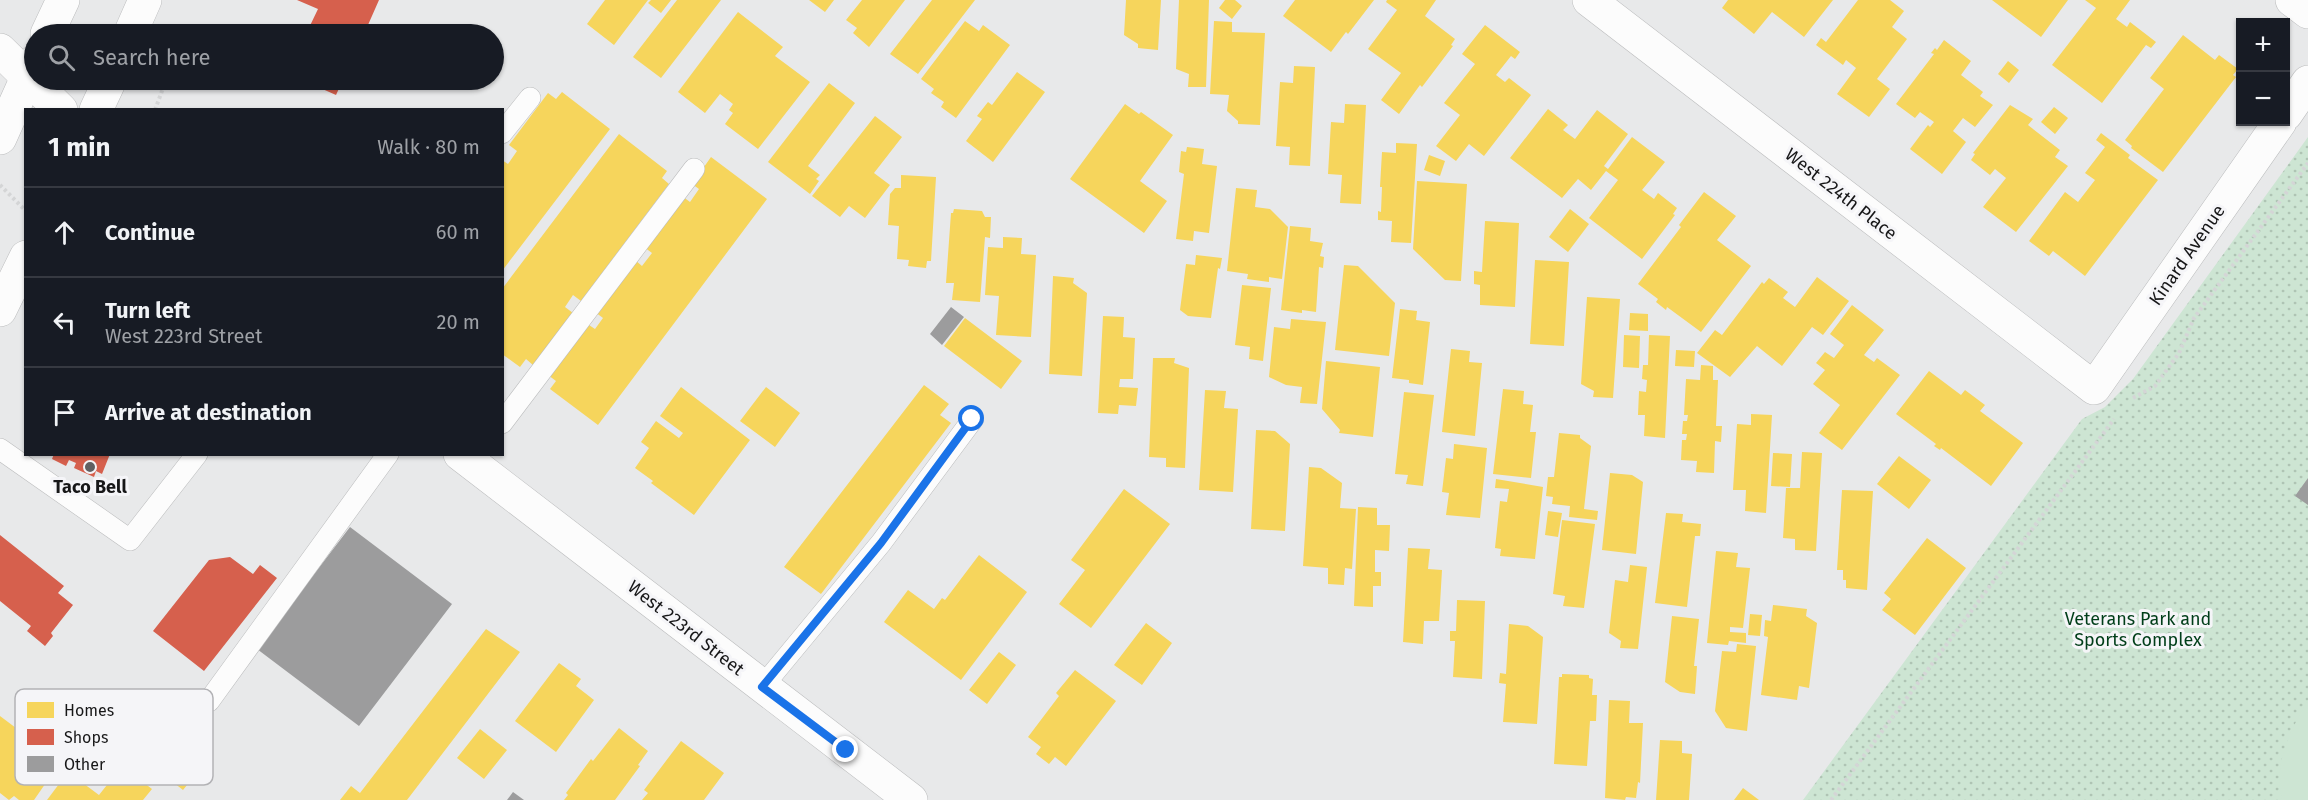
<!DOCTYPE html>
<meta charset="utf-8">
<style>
:root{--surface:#171b24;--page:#242831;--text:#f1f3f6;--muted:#9ea1a6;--line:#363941}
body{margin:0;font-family:"Fira Sans",sans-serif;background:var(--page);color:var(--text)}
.controls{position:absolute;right:18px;top:18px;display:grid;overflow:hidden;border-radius:0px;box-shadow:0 2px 4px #0004}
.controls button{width:54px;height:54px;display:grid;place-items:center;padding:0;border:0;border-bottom:2px solid var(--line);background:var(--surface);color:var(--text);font:30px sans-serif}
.stop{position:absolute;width:18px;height:18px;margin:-14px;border:4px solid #1a73e8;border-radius:50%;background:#fff}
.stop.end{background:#1a73e8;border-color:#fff;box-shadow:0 2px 6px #0008}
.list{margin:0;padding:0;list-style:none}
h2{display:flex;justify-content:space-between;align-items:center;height:78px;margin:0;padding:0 24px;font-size:26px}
h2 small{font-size:20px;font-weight:400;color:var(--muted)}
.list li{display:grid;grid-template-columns:39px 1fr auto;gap:18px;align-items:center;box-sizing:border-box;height:90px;padding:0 24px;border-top:2px solid var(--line)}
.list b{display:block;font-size:22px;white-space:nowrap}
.list p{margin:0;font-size:20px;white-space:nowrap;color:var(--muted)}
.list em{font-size:20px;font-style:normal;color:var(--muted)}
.icon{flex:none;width:33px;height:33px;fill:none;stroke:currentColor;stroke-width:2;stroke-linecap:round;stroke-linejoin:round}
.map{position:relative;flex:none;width:2308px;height:800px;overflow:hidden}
.search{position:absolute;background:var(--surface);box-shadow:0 2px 4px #0004;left:24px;top:24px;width:480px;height:66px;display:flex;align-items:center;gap:15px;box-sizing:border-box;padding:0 21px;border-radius:33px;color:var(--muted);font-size:22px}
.panel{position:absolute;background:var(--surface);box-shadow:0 2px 4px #0004;left:24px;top:108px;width:480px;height:348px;border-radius:0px}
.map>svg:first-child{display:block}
.grass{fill:url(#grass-dots)}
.garden{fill:#cde5d3}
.homes{fill:#f6d55c}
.shops{fill:#d6604d}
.building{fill:#9c9c9d}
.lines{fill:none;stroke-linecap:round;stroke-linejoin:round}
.lane-casing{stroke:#bbbcbd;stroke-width:22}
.street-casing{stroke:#bbbcbd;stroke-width:34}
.secondary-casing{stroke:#bbbcbd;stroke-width:34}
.primary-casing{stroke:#bbbcbd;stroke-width:34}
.path{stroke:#d4d5d6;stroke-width:4;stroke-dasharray:3 3;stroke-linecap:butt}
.lane{stroke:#fcfcfc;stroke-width:21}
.street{stroke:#fcfcfc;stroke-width:33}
.secondary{stroke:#fcfcfc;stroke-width:33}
.primary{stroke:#fcfcfc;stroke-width:33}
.route{stroke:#1a73e8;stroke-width:8}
.poi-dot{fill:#606062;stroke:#f5f5f8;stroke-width:2}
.labels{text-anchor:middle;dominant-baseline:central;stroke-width:6;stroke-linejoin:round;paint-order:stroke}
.street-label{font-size:18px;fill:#171718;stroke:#f5f5f8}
.poi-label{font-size:18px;font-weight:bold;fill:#171718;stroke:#f5f5f8}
.park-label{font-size:18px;fill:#003e19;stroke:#f5f5f8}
.key{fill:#f5f5f8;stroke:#b2b2b5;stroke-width:1.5}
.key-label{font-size:16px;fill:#171718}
</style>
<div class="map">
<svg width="2308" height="800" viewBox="0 0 2308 800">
<defs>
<pattern id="grass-dots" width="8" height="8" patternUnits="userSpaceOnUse" patternTransform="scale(1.5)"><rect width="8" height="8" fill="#cde5d3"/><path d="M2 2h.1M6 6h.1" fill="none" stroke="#afc4b4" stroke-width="1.8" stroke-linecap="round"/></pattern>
</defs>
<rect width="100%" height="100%" fill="#e8e9ea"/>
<path class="grass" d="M 2308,137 L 2308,800 L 1803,800 L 2082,419 L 2105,407 L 2133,379 Z"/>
<path class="garden" d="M 2308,700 L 2308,800 L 2282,800 C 2273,763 2290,731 2308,700 Z"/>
<path class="homes" d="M 605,0 L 648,0 L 614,45 L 587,24 Z
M 651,0 L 671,0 L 661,13 L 648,3 Z
M 677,0 L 721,0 L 661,78 L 633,57 Z
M 809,0 L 834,0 L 825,12 Z
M 862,0 L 905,0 L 869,47 L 853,33 L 857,28 L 846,20 Z
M 932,0 L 975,0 L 918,74 L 890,54 Z
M 1126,0 L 1161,0 L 1158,50 L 1138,48 L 1138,44 L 1124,35 Z
M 1179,0 L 1209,0 L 1206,87 L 1188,87 L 1189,74 L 1176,69 Z
M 1225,0 L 1235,0 L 1242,6 L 1232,19 L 1219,8 Z
M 1295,0 L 1374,0 L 1348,34 L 1346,32 L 1331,52 L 1283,16 Z
M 1387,0 L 1436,0 L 1425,16 L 1455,39 L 1451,45 L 1453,46 L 1422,87 L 1420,85 L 1399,114 L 1381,100 L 1401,73 L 1368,49 L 1397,10 L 1386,2 Z
M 1728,0 L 1833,0 L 1804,37 L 1772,12 L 1754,34 L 1722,8 Z
M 1858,0 L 1890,0 L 1904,11 L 1892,27 L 1907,39 L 1877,79 L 1890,89 L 1869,117 L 1837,94 L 1856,68 L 1846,60 L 1843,65 L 1816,45 L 1821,38 L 1826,42 Z
M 1992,0 L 2068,0 L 2041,37 Z
M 2085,0 L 2130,0 L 2116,19 L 2127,27 L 2130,22 L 2156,42 L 2151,48 L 2146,45 L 2102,103 L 2052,65 L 2096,8 Z
M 738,12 L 783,47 L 775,56 L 810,82 L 758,149 L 725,124 L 733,113 L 729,110 L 733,104 L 720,94 L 705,113 L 678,92 Z
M 965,21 L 979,31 L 983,25 L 1010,45 L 956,118 L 941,107 L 944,102 L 931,93 L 934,89 L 921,79 Z
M 1214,21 L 1232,22 L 1232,32 L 1265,33 L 1260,125 L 1238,124 L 1238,121 L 1227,111 L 1229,95 L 1210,94 Z
M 1485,25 L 1520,52 L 1515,59 L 1511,56 L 1496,75 L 1505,82 L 1509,78 L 1531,95 L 1484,156 L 1469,144 L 1456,161 L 1436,146 L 1460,115 L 1444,103 L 1475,64 L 1462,54 Z
M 2183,35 L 2215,60 L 2219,55 L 2238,69 L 2233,75 L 2236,77 L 2163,172 L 2131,148 L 2132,146 L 2125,140 L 2164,89 L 2150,78 Z
M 1944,40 L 1971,61 L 1961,75 L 1983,92 L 1980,96 L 1993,105 L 1975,127 L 1963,118 L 1953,131 L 1966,142 L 1942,174 L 1910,149 L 1928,125 L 1930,127 L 1934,122 L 1920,112 L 1915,118 L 1896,104 L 1934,54 L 1931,53 L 1935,48 L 1937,50 Z
M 2008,61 L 2019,70 L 2009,83 L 1998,74 Z
M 1294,66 L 1315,67 L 1310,166 L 1289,165 L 1290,147 L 1276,146 L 1280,82 L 1293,83 Z
M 1017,72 L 1045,92 L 993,162 L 966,141 L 982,119 L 977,116 L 988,102 L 992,105 Z
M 829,83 L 855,103 L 808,166 L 820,175 L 816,179 L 819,181 L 810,194 L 768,162 Z
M 562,92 L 610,129 L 502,271 L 502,160 L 508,164 L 517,151 L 509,145 L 548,93 L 556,99 Z
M 1125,104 L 1139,114 L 1141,112 L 1173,135 L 1140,181 L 1167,201 L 1144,233 L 1070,179 Z
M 1345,104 L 1366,105 L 1361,204 L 1340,203 L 1342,175 L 1328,174 L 1331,122 L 1344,123 Z
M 2010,105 L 2033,119 L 2028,125 L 2060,150 L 2055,157 L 2068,166 L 2016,232 L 1983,207 L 2006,178 L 1995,169 L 1990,175 L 1971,160 L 1975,154 L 1973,153 Z
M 2054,107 L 2068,118 L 2055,134 L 2041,122 Z
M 1548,109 L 1568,125 L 1563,130 L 1575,139 L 1597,110 L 1628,134 L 1604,166 L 1608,169 L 1632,137 L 1665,162 L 1642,190 L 1654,199 L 1658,193 L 1677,208 L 1673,214 L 1675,215 L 1642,259 L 1589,218 L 1618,180 L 1606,171 L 1591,190 L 1578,179 L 1562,198 L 1510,158 Z
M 875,116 L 902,137 L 874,173 L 890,185 L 865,218 L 849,206 L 840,217 L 812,196 Z
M 2101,133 L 2130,155 L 2128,158 L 2158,180 L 2085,276 L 2053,251 L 2049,256 L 2029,241 L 2065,192 L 2078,202 L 2095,180 L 2085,173 L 2105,147 L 2096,140 Z
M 619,134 L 667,171 L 662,178 L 669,184 L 581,301 L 573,295 L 565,307 L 573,313 L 533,365 L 526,359 L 520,367 L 502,354 L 502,289 Z
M 1396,143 L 1417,144 L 1411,243 L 1391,242 L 1392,221 L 1378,220 L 1378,211 L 1381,212 L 1382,187 L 1380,187 L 1382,152 L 1396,153 Z
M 1187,147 L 1204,149 L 1202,164 L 1217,166 L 1209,233 L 1194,231 L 1193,241 L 1176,239 L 1184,174 L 1179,172 L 1181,151 L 1186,152 Z
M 1429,155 L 1445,161 L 1440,176 L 1424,170 Z
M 711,157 L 767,199 L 598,425 L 550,389 L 556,381 L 548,375 L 586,323 L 595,329 L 603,318 L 595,312 L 635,260 L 642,266 L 652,253 L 644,247 L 682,196 L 690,202 L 699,189 L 692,184 Z
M 901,175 L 936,177 L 931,261 L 927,261 L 926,268 L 908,266 L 909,260 L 897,259 L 899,226 L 888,225 L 890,194 L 895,188 L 901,188 Z
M 1417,181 L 1467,184 L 1461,281 L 1445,280 L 1413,249 Z
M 1236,188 L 1257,190 L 1255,207 L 1270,209 L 1288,227 L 1282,279 L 1269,277 L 1269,282 L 1247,279 L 1248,274 L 1227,271 Z
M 1704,192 L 1736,216 L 1717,240 L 1751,266 L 1701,332 L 1667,307 L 1666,310 L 1656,302 L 1658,299 L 1638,284 L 1681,227 L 1679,225 Z
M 954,209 L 982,211 L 985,217 L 991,217 L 990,238 L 985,237 L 980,302 L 952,300 L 954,283 L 946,283 L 951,213 L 953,213 Z
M 1570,209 L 1589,224 L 1568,252 L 1549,237 Z
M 1485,221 L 1519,223 L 1515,307 L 1480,305 L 1480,285 L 1474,284 L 1474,271 L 1482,272 Z
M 1290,226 L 1311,228 L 1310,241 L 1323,243 L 1320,256 L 1324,257 L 1323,268 L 1319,267 L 1316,312 L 1302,310 L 1302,313 L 1281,310 Z
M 1003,237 L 1022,238 L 1021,254 L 1036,255 L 1031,337 L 996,335 L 999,296 L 985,295 L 988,247 L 1003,248 Z
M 1196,255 L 1222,258 L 1220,269 L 1218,268 L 1211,318 L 1188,316 L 1180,310 L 1186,264 L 1195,265 Z
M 1535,260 L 1569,262 L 1564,346 L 1530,344 Z
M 1344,265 L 1358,266 L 1395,303 L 1389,356 L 1335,350 Z
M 1053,276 L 1074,278 L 1073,283 L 1087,293 L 1082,376 L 1049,374 Z
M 1817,277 L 1849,301 L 1823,335 L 1812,327 L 1782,366 L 1757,346 L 1730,377 L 1697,353 L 1715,330 L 1722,335 L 1762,282 L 1764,284 L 1769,278 L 1788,292 L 1783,298 L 1795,307 Z
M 1242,285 L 1271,288 L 1263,361 L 1249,359 L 1250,347 L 1235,345 Z
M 1587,297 L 1620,299 L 1613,398 L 1593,397 L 1594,391 L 1581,384 Z
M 1852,305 L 1884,330 L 1864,355 L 1874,362 L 1877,358 L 1900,375 L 1842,450 L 1819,433 L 1840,405 L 1813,384 L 1825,370 L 1816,363 L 1825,352 L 1834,358 L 1844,345 L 1830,334 Z
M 1400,309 L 1417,311 L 1416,320 L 1430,322 L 1423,385 L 1409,383 L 1409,380 L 1392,378 Z
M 1630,313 L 1648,314 L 1648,331 L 1629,330 Z
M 1103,316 L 1124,317 L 1123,337 L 1135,338 L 1133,379 L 1120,379 L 1119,387 L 1138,388 L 1136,406 L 1119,405 L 1118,414 L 1098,413 Z
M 965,318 L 1022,361 L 1001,389 L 944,346 Z
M 1291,319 L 1326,322 L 1317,404 L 1300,403 L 1302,387 L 1286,385 L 1269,377 L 1274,327 L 1290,329 Z
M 1624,335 L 1640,336 L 1639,368 L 1623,367 Z
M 1649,335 L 1670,336 L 1665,438 L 1644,436 L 1645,415 L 1638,415 L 1639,391 L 1646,392 L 1647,380 L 1642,379 L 1643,365 L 1648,365 Z
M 1451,349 L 1470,351 L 1469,362 L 1482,363 L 1475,436 L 1442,432 Z
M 1676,350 L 1695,351 L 1694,367 L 1675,366 Z
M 1153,358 L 1175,358 L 1174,363 L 1189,368 L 1185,468 L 1166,467 L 1166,458 L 1149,457 Z
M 1326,361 L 1380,367 L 1373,437 L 1339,433 L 1340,430 L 1322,409 Z
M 1701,365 L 1713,366 L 1713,380 L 1718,380 L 1716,426 L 1722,426 L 1721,442 L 1715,441 L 1714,473 L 1696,472 L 1697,461 L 1681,460 L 1682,440 L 1686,440 L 1687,434 L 1682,434 L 1683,421 L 1687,421 L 1688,415 L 1684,415 L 1686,379 L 1700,380 Z
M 1929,371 L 1961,395 L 1965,390 L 1985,405 L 1980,411 L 2023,443 L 1991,486 L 1941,448 L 1940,450 L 1934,446 L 1936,444 L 1896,414 Z
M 924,385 L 949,404 L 940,415 L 951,423 L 821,594 L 784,567 Z
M 681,387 L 750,440 L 694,515 L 651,483 L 653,481 L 635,468 L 649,448 L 641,442 L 656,421 L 679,438 L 683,433 L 660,416 Z
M 766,387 L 800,413 L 775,447 L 740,421 Z
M 1503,389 L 1524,391 L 1523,404 L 1533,405 L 1530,432 L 1536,432 L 1531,478 L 1493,474 Z
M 1205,390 L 1226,391 L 1224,408 L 1238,409 L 1233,492 L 1199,490 Z
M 1404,392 L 1434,395 L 1423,486 L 1406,484 L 1408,475 L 1395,474 Z
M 1751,414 L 1772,415 L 1766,513 L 1745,511 L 1746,490 L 1733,490 L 1737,424 L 1751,425 Z
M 1256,430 L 1275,431 L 1290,444 L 1285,531 L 1251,529 Z
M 1559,433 L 1580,435 L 1580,438 L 1591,446 L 1584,509 L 1598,511 L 1597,520 L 1569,517 L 1570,506 L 1552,504 L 1553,497 L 1546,496 L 1548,477 L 1554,477 Z
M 1454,444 L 1487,448 L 1480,518 L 1446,515 L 1449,493 L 1442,492 L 1446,458 L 1453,459 Z
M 1802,452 L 1822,453 L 1816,551 L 1795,550 L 1795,539 L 1783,538 L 1786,488 L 1800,488 Z
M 1773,453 L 1792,454 L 1790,487 L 1771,486 Z
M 1899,456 L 1931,480 L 1909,509 L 1877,484 Z
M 1309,467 L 1321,468 L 1342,483 L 1340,508 L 1356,509 L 1352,569 L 1345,568 L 1344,585 L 1328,584 L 1328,568 L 1303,566 Z
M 1610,473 L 1632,475 L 1643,482 L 1636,554 L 1602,550 Z
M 1496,479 L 1543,487 L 1535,559 L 1500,556 L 1501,549 L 1495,548 L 1500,501 L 1507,502 L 1509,489 L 1495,488 Z
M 1124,489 L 1170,524 L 1091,628 L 1059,604 L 1085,570 L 1071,560 Z
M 1842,490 L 1873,491 L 1867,590 L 1846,588 L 1846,580 L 1843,580 L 1843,570 L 1837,570 Z
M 1358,507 L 1377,508 L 1377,525 L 1390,525 L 1389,551 L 1375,550 L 1375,572 L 1381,572 L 1381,586 L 1373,586 L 1373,607 L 1354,606 Z
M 1548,511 L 1562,513 L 1558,537 L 1545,535 Z
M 1666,513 L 1683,514 L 1682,522 L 1701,524 L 1700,536 L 1695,536 L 1687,607 L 1655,603 Z
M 1562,520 L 1595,524 L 1584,608 L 1563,606 L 1565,596 L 1553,594 Z
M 1927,538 L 1966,568 L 1915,635 L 1882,610 L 1891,599 L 1884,593 Z
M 1408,548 L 1430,549 L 1428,569 L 1442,570 L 1439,621 L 1424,621 L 1423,644 L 1403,642 Z
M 1716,551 L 1738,553 L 1736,567 L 1750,568 L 1743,628 L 1730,627 L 1730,632 L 1746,633 L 1746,643 L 1729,641 L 1728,645 L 1707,643 Z
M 979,555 L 1027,592 L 961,680 L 884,622 L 908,590 L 934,609 L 942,598 L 945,600 Z
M 1630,565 L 1647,567 L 1638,649 L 1620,648 L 1621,641 L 1609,633 L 1615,580 L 1628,582 Z
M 1457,600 L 1485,601 L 1482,679 L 1453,677 L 1455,641 L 1450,641 L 1450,631 L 1456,631 Z
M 1773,605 L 1807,609 L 1806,616 L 1817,623 L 1809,688 L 1799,686 L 1797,700 L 1761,695 L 1768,637 L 1764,636 L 1765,620 L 1771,621 Z
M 1750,614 L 1762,615 L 1760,636 L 1748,635 Z
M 1672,616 L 1699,619 L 1694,666 L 1697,666 L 1695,694 L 1680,692 L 1665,682 Z
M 1146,623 L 1172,643 L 1142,685 L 1114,665 Z
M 1509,624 L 1528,626 L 1543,637 L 1537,724 L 1503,722 L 1506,684 L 1499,683 L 1500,673 L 1506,674 Z
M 486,629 L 520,652 L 407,800 L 340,800 L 351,786 L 360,793 Z
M 1737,644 L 1756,646 L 1747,731 L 1726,728 L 1715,711 L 1722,651 L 1736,652 Z
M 999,652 L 1016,665 L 987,704 L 969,690 Z
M 559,663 L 581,679 L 576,686 L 594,700 L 556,752 L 515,721 Z
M 1075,670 L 1116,701 L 1066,766 L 1055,757 L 1049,764 L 1036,754 L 1041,747 L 1028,737 L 1059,696 L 1056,693 Z
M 1562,674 L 1589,675 L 1589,678 L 1593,679 L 1592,695 L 1597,695 L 1596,721 L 1590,721 L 1587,766 L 1554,764 L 1559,677 L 1562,677 Z
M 1609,700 L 1630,701 L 1629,723 L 1643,723 L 1640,783 L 1638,782 L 1636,798 L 1626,797 L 1625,800 L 1605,798 Z
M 32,708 L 75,741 L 34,800 L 19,800 L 14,796 L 9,800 L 0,793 L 0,716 L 16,728 Z
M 619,728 L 648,751 L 638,765 L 640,766 L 615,800 L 564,800 L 568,795 L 566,793 L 591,759 L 593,761 Z
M 480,729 L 507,750 L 484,779 L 457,758 Z
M 153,739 L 177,758 L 183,749 L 204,764 L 183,790 L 164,775 L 158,783 L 133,764 Z
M 1660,740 L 1682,741 L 1682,753 L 1692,754 L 1689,800 L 1656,800 Z
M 681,741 L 724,773 L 704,800 L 642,800 L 648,793 L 644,790 Z
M 122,766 L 152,789 L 143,800 L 47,800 L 68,772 L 99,795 Z
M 1743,788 L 1759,800 L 1734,800 Z"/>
<path class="shops" d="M 297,0 L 379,0 L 364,34 L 306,34 L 318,9 Z
M 302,80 L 343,80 L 336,95 Z
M 54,454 L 110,454 L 102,474 L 96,471 L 94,477 L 74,468 L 76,463 L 69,460 L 66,466 L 52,459 Z
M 0,535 L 64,586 L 58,593 L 73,605 L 51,633 L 53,636 L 45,646 L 27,631 L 31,626 L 0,601 Z
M 230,557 L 253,574 L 260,565 L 277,578 L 204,671 L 153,631 L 209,560 Z"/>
<path class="building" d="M 951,307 L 964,317 L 942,345 L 930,334 Z
M 2308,478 L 2308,505 L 2295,496 Z
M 350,527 L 452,604 L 359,726 L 257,649 Z
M 513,792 L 524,800 L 507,800 Z"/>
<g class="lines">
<g class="lane-casing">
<path id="lane" d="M 502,133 L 530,98
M 502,423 L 694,169
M 0,449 L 130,540 L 197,454
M 762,687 L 881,543 L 973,419
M 209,701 L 388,454"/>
</g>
<g class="street-casing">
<path id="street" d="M 1589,0 L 2094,388 L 2280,122
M 2292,0 L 2308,12
M 2286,114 L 2308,82"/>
</g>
<g class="secondary-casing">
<path id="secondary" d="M 0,50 L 61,110
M 460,454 L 911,800"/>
</g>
<g class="primary-casing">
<path id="primary" d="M 47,34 L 63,0
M 130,34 L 145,0
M 96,110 L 110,80
M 0,138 L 34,62
M 0,310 L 26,257"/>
</g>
<path class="path" d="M 155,110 L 166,80
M 0,185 L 26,211
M 2133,398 L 2155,386 L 2179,353 L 2194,318 L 2308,163
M 1831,800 L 2114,419"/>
<use href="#lane" class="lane"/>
<use href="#street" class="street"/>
<use href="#secondary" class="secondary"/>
<use href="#primary" class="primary"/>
</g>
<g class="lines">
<path class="route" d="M 846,750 L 762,687 L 881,543 L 972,419"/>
</g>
<circle class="poi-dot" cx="90" cy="467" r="6"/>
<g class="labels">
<g class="street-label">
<text transform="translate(1841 194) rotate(38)">West 224th Place</text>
<text transform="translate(2187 255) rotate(-55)">Kinard Avenue</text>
<text transform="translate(686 628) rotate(38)">West 223rd Street</text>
</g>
<g class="poi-label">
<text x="90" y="487">Taco Bell</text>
</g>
<g class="park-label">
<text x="2138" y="619">Veterans Park and<tspan x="2138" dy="21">Sports Complex</tspan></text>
</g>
</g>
<rect x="15" y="689" width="198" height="96" rx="9" class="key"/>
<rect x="27" y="702" width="27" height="16" fill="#f6d55c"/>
<rect x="27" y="729" width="27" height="16" fill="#d6604d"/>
<rect x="27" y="756" width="27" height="16" fill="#9c9c9d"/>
<g class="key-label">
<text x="64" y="716">Homes</text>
<text x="64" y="743">Shops</text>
<text x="64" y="770">Other</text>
</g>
</svg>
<div class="controls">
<button>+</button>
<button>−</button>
</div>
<div class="stop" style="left:972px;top:419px"></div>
<div class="stop end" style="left:846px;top:750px"></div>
<div class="search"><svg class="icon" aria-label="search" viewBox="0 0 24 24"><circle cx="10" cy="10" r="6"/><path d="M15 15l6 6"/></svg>Search here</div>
<section class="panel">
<h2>1 min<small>Walk · 80 m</small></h2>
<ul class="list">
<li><svg class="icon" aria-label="ahead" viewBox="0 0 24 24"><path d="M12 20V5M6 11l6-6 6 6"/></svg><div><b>Continue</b></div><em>60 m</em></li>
<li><svg class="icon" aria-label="left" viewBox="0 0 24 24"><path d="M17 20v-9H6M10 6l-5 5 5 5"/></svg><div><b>Turn left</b><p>West 223rd Street</p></div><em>20 m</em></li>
<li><svg class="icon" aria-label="arrive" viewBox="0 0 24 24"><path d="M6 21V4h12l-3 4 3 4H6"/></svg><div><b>Arrive at destination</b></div></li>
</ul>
</section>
</div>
